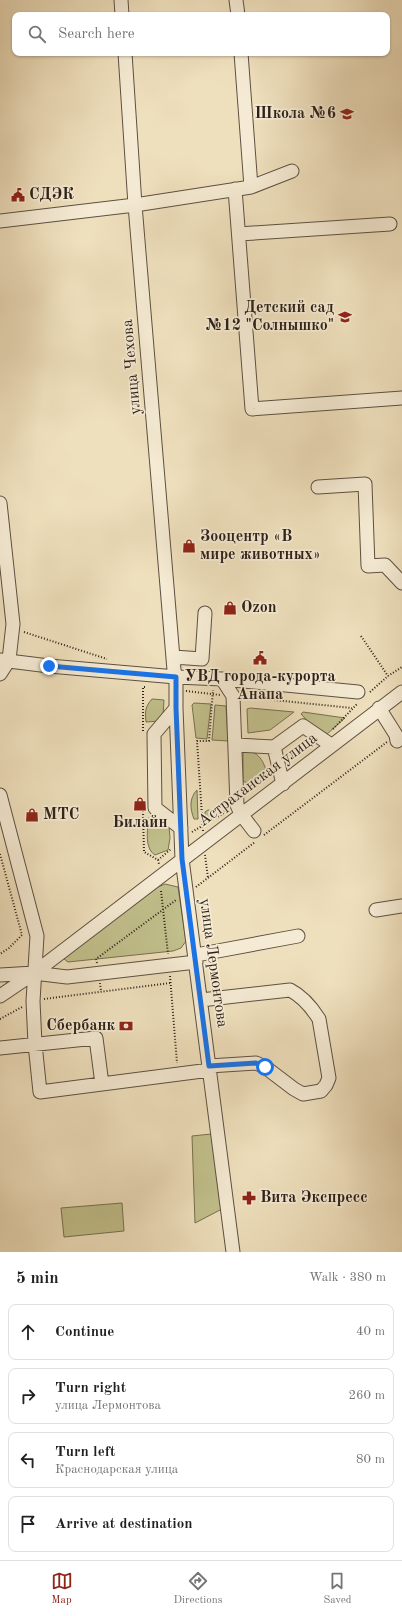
<!DOCTYPE html>
<meta charset="utf-8">
<style>
:root{--surface:#fff;--page:#f2f2f2;--text:#202124;--muted:#757577;--line:#e0e0e0;--accent:#8f2418}
body{margin:0;font-family:"Old Standard TT",serif;background:var(--page);color:var(--text)}
.stop{position:absolute;width:12px;height:12px;margin:-9px;border:3px solid #1a73e8;border-radius:50%;background:#fff}
.stop.end{background:#1a73e8;border-color:#fff;box-shadow:0 1px 4px #0008}
.list{margin:0;padding:0;list-style:none}
h2{display:flex;justify-content:space-between;align-items:center;height:52px;margin:0;padding:0 16px;font-size:17px}
h2 small{font-size:13px;font-weight:400;color:var(--muted)}
.list li{display:grid;grid-template-columns:26px 1fr auto;gap:12px;align-items:center;box-sizing:border-box;height:56px;margin:0 8px 8px;padding:0 8px;border:1px solid var(--line);border-radius:8px}
.list b{display:block;font-size:15px;white-space:nowrap}
.list p{margin:0;font-size:13px;white-space:nowrap;color:var(--muted)}
.list em{font-size:13px;font-style:normal;color:var(--muted)}
.icon{flex:none;width:22px;height:22px;fill:none;stroke:currentColor;stroke-width:2;stroke-linecap:round;stroke-linejoin:round}
.map{position:relative;flex:none;width:402px;height:1252px;overflow:hidden}
.search{position:absolute;background:var(--surface);box-shadow:0 1px 3px #0004;left:12px;right:12px;top:12px;height:44px;display:flex;align-items:center;gap:10px;box-sizing:border-box;padding:0 14px;border-radius:8px;color:var(--muted);font-size:15px}
.sheet{height:308px;background:var(--surface)}
nav{display:flex;justify-content:space-around;align-items:center;box-sizing:border-box;height:56px;border-top:1px solid var(--line);background:var(--surface);font-size:11px;color:var(--muted)}
nav a{display:grid;justify-items:center;gap:2px}
nav .on{color:var(--accent)}
.map>svg:first-child{display:block}
.green{fill:#c1c08c;stroke:#767052}
.lines{fill:none;stroke-linecap:round;stroke-linejoin:round}
.minor-casing{stroke:#5d5042;stroke-width:15}
.path{stroke:#2c2019;stroke-width:2;stroke-dasharray:1 2;stroke-linecap:butt}
.minor{stroke:#f5ebd4;stroke-width:13}
.route{stroke:#1a73e8;stroke-width:5}
.labels{text-anchor:middle;dominant-baseline:central;stroke-width:3.5;stroke-linejoin:round;paint-order:stroke}
.poi-label{font-size:16px;font-weight:bold;fill:#2c2019;stroke:#f5ebd4;text-anchor:start}
.street-label{font-size:16px;fill:#2c2019;stroke:#f5ebd4}
</style>
<div class="map">
<svg width="402" height="1252" viewBox="0 0 402 1252">
<rect width="100%" height="100%" fill="#efe0bd"/>
<filter id="stains"><feTurbulence type="fractalNoise" baseFrequency=".005" numOctaves="4"/><feColorMatrix values="0 0 0 0 .2 0 0 0 0 .09 0 0 0 0 .02 0 0 0 .5 -.17"/></filter>
<radialGradient id="worn" r=".72"><stop offset=".6" stop-color="#630" stop-opacity="0"/><stop offset="1" stop-color="#630" stop-opacity=".3"/></radialGradient>
<path class="green" d="M 152,699 L 164,700 L 163,716 L 159,721 L 146,722 C 145,711 145,707 152,699 Z
M 194,703 L 211,704 L 207,739 L 196,738 L 192,705 Z
M 215,705 L 226,706 L 228,741 L 212,740 Z
M 250,708 L 294,712 L 270,730 L 248,733 L 247,709 Z
M 303,712 L 345,718 L 326,735 L 317,731 L 301,714 Z
M 245,751 C 261,751 265,765 268,778 L 255,787 L 243,781 L 243,753 Z
M 197,790 L 198,819 L 194,819 C 190,809 189,798 197,790 Z
M 208,810 L 225,811 L 208,820 L 205,819 L 205,812 Z
M 148,818 L 160,819 L 169,826 L 170,838 L 168,850 L 155,855 C 144,848 148,830 148,818 Z
M 165,884 L 178,887 L 186,941 L 181,948 L 173,951 L 68,962 L 64,959 L 64,955 L 158,887 Z
M 211,1134 L 222,1209 L 195,1223 L 192,1136 Z
M 122,1203 L 124,1231 L 64,1237 L 61,1208 Z"/>
<g class="lines">
<g class="minor-casing">
<path id="minor" d="M 121,0 L 122,15
M 236,0 L 238,15
M 125,53 L 135,205 L 174,670 L 176,677 L 176,708 L 182,859 L 233,1252
M 241,53 L 251,187
M 235,189 L 252,409 L 402,398
M 0,221 L 135,205 L 251,187 L 292,171
M 239,234 L 390,224
M 318,487 L 365,484 L 368,566 L 385,565 L 402,583
M 0,503 L 13,624 L 9,660 L 0,674
M 173,657 L 202,659 L 205,613
M 0,660 L 49,666 L 176,677 L 222,679 L 358,692
M 222,679 L 233,696 L 237,805 L 241,814 L 254,831
M 176,708 L 154,734 L 155,808 L 181,828
M 379,708 L 396,735 L 397,741
M 236,745 L 274,747 L 303,726 L 331,745
M 274,747 L 283,784
M 0,795 L 37,936 L 33,1001 L 35,1044 L 40,1092 L 210,1070
M 376,910 L 402,906
M 196,955 L 298,936
M 0,975 L 34,973 L 67,977 L 196,962
M 0,996 L 34,973 L 402,692
M 201,1000 L 290,990 C 302,996 312,1008 319,1019 L 329,1078 L 326,1085 L 321,1091 L 303,1094 L 294,1089 L 265,1067 L 256,1063 L 209,1066
M 0,1048 L 96,1038 L 102,1084"/>
</g>
<path class="path" d="M 24,632 L 107,659
M 361,636 L 388,676
M 186,691 L 220,695
M 370,692 L 388,676 L 402,667
M 244,697 L 352,708
M 333,729 L 358,703
M 143,731 L 143,687 L 146,687
M 143,811 L 144,852 L 158,860 L 159,864
M 203,831 L 197,741 L 209,741 L 213,690
M 192,832 L 224,813
M 264,835 L 387,742
M 0,854 L 22,935 L 9,948 L 0,954
M 205,855 L 208,878
M 158,860 L 171,849
M 196,887 L 255,842
M 161,891 L 168,954
M 97,963 L 96,959 L 176,900
M 170,976 L 177,1063
M 100,983 L 101,991
M 44,999 L 170,983
M 0,1019 L 22,1007"/>
<use href="#minor" class="minor"/>
</g>
<g class="lines">
<path class="route" d="M 49,666 L 176,677 L 176,708 L 182,859 L 209,1066 L 256,1063 L 265,1067"/>
</g>
<defs>
<g id="school-bare" transform="scale(1.08)"><path d="M0-5L7-2L0 1L-7-2ZM-4 1L0 2.5L4 1V4Q0 6-4 4Z" fill="#8f2418" stroke="#f5ebd4" stroke-width="2.5" paint-order="stroke"/></g>
<g id="civic-bare" transform="scale(1.08)"><path d="M-.6-6.5H3V-4.5H.6V-3L4-1V1h2V6H-6V1h2V-1L-.6-3ZM-1.2 2.5V6h2.4V2.5Z" fill="#8f2418" stroke="#f5ebd4" stroke-width="2.5" paint-order="stroke"/></g>
<g id="shop-bare" transform="scale(1.08)"><path d="M-5-2.5h2.3a2.7 3.5 0 0 1 5.4 0H5L5.5 6h-11ZM-1.5-2.5h3a1.5 2.3 0 0 0-3 0Z" fill="#8f2418" stroke="#f5ebd4" stroke-width="2.5" paint-order="stroke"/></g>
<g id="bank-bare" transform="scale(1.08)"><path d="M-6-4H6V4H-6ZM0-2.3a2.3 2.3 0 1 0 0 4.6a2.3 2.3 0 1 0 0-4.6Z" fill="#8f2418" stroke="#f5ebd4" stroke-width="2.5" paint-order="stroke"/></g>
<g id="pharmacy-bare" transform="scale(1.08)"><path d="M-2-6h4v4h4v4h-4v4h-4v-4h-4v-4h4Z" fill="#8f2418" stroke="#f5ebd4" stroke-width="2.5" paint-order="stroke"/></g>
</defs>
<g fill-rule="evenodd">
<use href="#school-bare" x="347" y="114"/>
<use href="#civic-bare" x="18" y="195"/>
<use href="#school-bare" x="345" y="317"/>
<use href="#shop-bare" x="189" y="546"/>
<use href="#shop-bare" x="230" y="608"/>
<use href="#civic-bare" x="260" y="658"/>
<use href="#shop-bare" x="140" y="804"/>
<use href="#shop-bare" x="32" y="815"/>
<use href="#bank-bare" x="126" y="1026"/>
<use href="#pharmacy-bare" x="249" y="1198"/>
</g>
<g class="labels">
<g class="poi-label">
<text x="336" y="114" text-anchor="end">Школа №6</text>
<text x="29" y="195">СДЭК</text>
<text x="334" y="308" text-anchor="end">Детский сад<tspan x="334" dy="18">№12 "Солнышко"</tspan></text>
<text x="200" y="537">Зооцентр «В<tspan x="200" dy="18">мире животных»</tspan></text>
<text x="241" y="608">Ozon</text>
<text x="260" y="677" text-anchor="middle">УВД города-курорта<tspan x="260" dy="18">Анапа</tspan></text>
<text x="43" y="815">МТС</text>
<text x="140" y="823" text-anchor="middle">Билайн</text>
<text x="115" y="1026" text-anchor="end">Сбербанк</text>
<text x="260" y="1198">Вита Экспресс</text>
</g>
<g class="street-label">
<text transform="translate(132 367) rotate(-95)">улица Чехова</text>
<text transform="translate(258 780) rotate(-37)">Астраханская улица</text>
<text transform="translate(213 963) rotate(82)">улица Лермонтова</text>
</g>
</g>
<rect width="100%" height="100%" filter="url(#stains)"/>
<rect width="100%" height="100%" fill="url(#worn)"/>
</svg>
<div class="stop" style="left:265px;top:1067px"></div>
<div class="stop end" style="left:49px;top:666px"></div>
<div class="search"><svg class="icon" aria-label="search" viewBox="0 0 24 24"><circle cx="10" cy="10" r="6"/><path d="M15 15l6 6"/></svg>Search here</div>
</div>
<section class="sheet">
<h2>5 min<small>Walk · 380 m</small></h2>
<ul class="list">
<li><svg class="icon" aria-label="ahead" viewBox="0 0 24 24"><path d="M12 20V5M6 11l6-6 6 6"/></svg><div><b>Continue</b></div><em>40 m</em></li>
<li><svg class="icon" aria-label="right" viewBox="0 0 24 24"><path d="M7 20v-9h11M14 6l5 5-5 5"/></svg><div><b>Turn right</b><p>улица Лермонтова</p></div><em>260 m</em></li>
<li><svg class="icon" aria-label="left" viewBox="0 0 24 24"><path d="M17 20v-9H6M10 6l-5 5 5 5"/></svg><div><b>Turn left</b><p>Краснодарская улица</p></div><em>80 m</em></li>
<li><svg class="icon" aria-label="arrive" viewBox="0 0 24 24"><path d="M6 21V4h12l-3 4 3 4H6"/></svg><div><b>Arrive at destination</b></div></li>
</ul>
</section>
<nav>
<a class="on"><svg class="icon" aria-label="map" viewBox="0 0 24 24"><path d="M3 6l6-2 6 2 6-2v14l-6 2-6-2-6 2zM9 4v14M15 6v14"/></svg>Map</a>
<a><svg class="icon" aria-label="directions" viewBox="0 0 24 24"><path d="M12 3l9 9-9 9-9-9zM9 14v-3h6M13 9l2 2-2 2"/></svg>Directions</a>
<a><svg class="icon" aria-label="saved" viewBox="0 0 24 24"><path d="M7 4h10v16l-5-4-5 4z"/></svg>Saved</a>
</nav>
